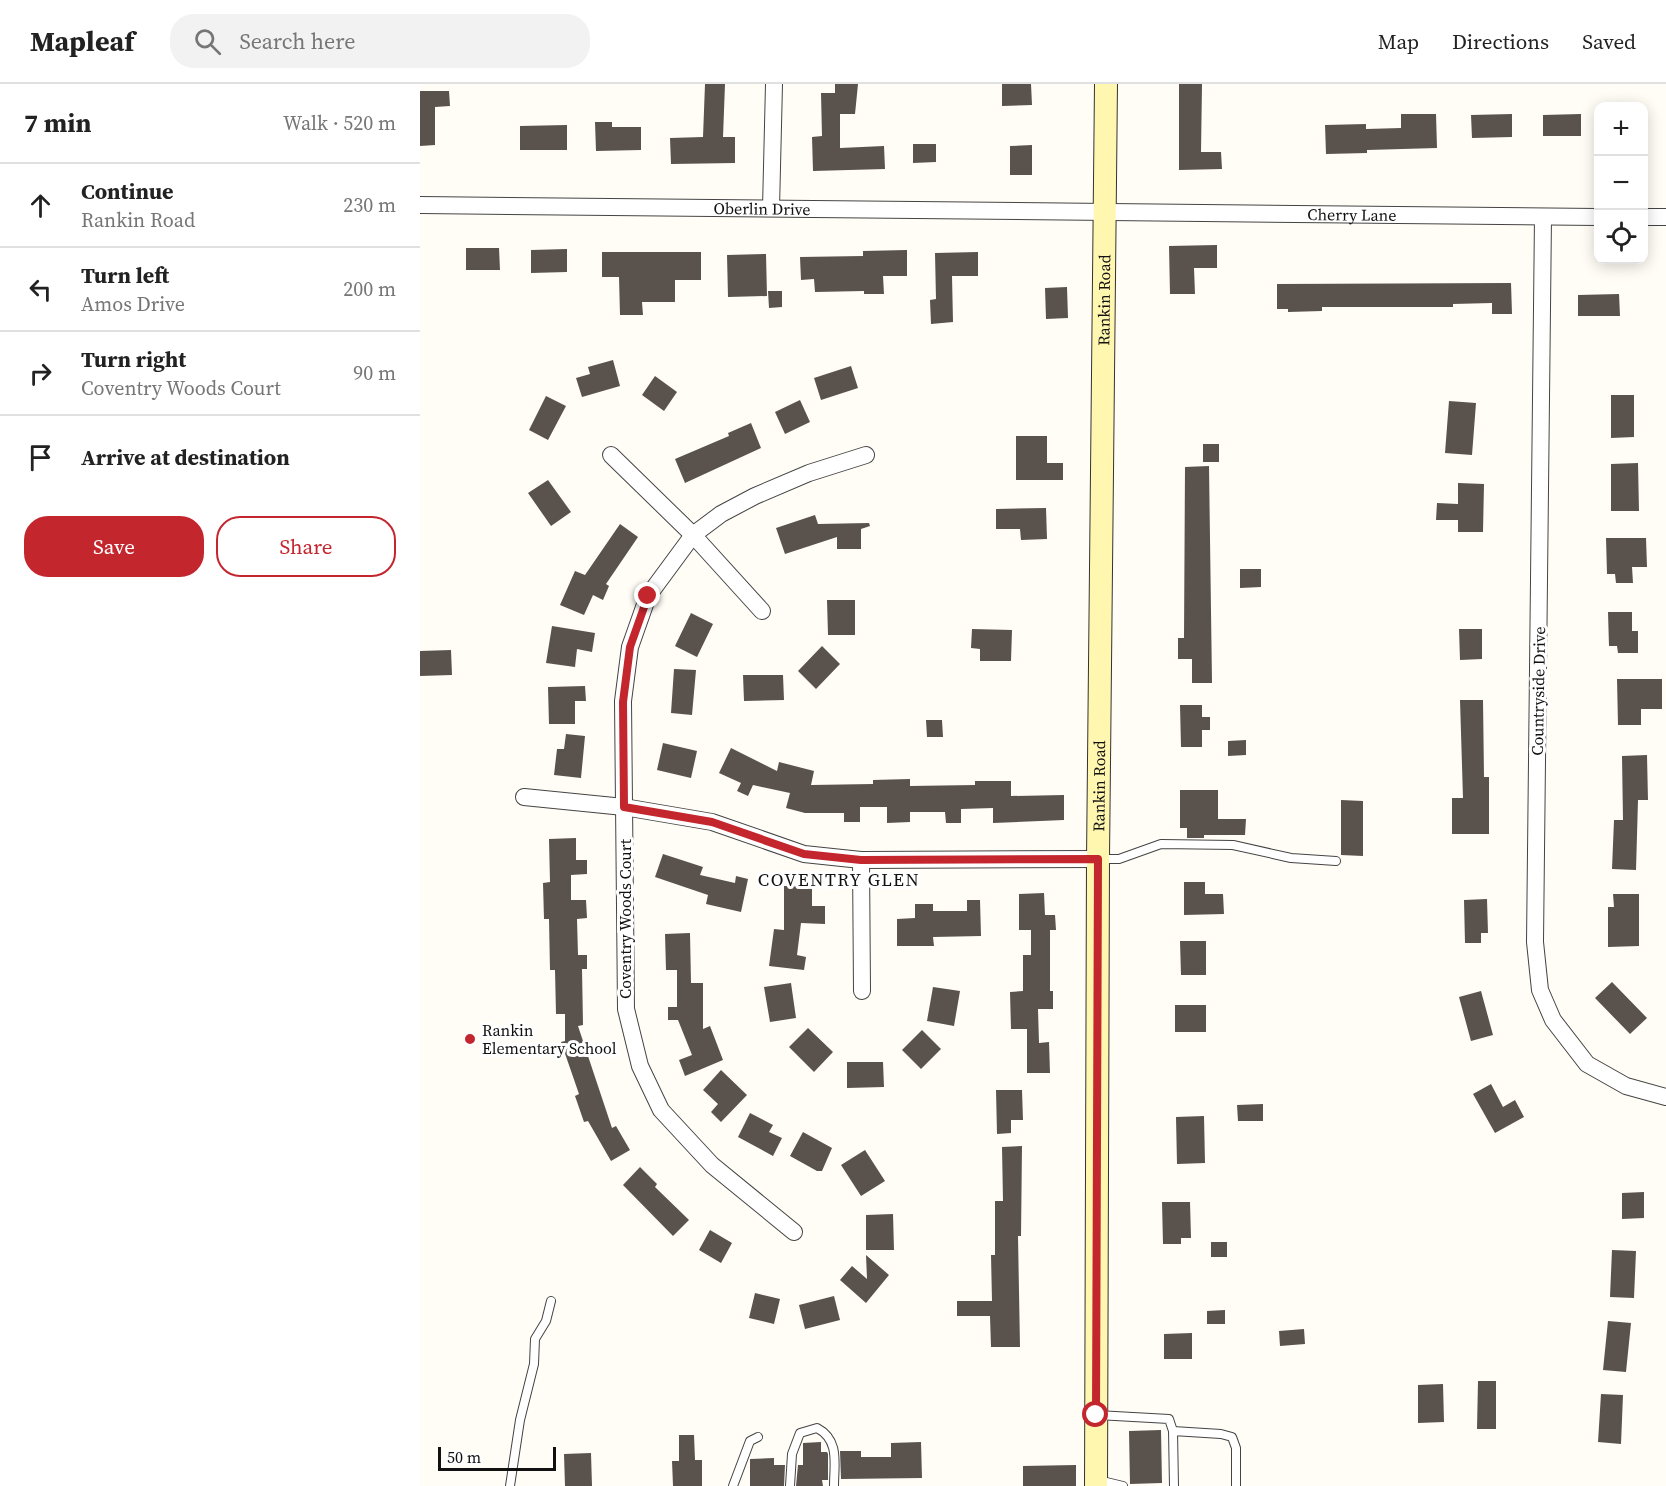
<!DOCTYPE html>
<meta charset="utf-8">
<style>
:root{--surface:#fff;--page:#f2f2f2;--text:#222;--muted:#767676;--line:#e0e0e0;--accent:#c4262e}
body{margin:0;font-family:"Source Serif 4",serif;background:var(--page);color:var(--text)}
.controls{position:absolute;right:18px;top:18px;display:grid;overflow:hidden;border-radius:12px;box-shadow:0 3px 15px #0003}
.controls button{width:54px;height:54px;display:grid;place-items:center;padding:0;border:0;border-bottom:2px solid var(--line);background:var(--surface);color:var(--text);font:30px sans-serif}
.scale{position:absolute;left:18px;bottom:15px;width:118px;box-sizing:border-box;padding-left:6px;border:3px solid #111;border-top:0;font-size:16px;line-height:21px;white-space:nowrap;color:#111;-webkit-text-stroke:4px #fff;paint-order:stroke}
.stop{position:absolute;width:18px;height:18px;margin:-14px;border:4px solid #c4262e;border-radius:50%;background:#fff}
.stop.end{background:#c4262e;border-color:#fff;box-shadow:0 2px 6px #0008}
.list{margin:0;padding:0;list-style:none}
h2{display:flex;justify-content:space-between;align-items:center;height:78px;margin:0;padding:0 24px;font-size:26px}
h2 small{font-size:20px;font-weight:400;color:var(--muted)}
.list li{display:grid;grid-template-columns:39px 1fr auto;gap:18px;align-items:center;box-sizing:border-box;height:84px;padding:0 24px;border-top:2px solid var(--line)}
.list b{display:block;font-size:22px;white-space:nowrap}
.list p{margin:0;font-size:20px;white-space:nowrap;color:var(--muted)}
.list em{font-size:20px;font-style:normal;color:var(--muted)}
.actions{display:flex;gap:12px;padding:18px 24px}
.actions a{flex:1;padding:14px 0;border:2px solid var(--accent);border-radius:24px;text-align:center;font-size:21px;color:var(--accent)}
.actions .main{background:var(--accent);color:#fff}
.icon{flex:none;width:33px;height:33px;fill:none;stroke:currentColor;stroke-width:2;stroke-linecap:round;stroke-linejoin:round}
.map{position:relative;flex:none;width:1246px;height:1402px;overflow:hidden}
header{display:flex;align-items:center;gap:36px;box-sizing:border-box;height:84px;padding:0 30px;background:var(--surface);border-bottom:2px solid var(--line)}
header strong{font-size:28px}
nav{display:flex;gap:33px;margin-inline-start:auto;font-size:21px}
.search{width:420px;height:54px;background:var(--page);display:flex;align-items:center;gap:15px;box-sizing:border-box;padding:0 21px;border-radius:24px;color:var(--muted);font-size:22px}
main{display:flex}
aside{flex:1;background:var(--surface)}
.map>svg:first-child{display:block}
.building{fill:#5a524d}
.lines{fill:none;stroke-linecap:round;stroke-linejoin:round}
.lane-casing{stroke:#444;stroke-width:10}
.street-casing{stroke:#444;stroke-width:18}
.secondary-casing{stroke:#333;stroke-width:24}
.lane{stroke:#fff;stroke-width:8}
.street{stroke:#fff;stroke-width:16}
.secondary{stroke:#fff6b0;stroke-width:22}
.route{stroke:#c4262e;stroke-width:8}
.poi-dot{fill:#c4262e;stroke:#fff;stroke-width:2}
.labels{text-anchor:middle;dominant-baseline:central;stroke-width:6;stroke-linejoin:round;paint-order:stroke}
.street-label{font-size:16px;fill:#111;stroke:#fff}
.poi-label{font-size:16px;fill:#111;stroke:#fff;text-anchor:start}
.neighbourhood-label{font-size:18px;letter-spacing:1.5px;fill:#111;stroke:#fff}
</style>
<header>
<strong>Mapleaf</strong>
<div class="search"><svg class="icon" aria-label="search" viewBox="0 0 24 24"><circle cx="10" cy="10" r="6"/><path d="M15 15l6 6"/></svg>Search here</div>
<nav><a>Map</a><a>Directions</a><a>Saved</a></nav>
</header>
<main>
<aside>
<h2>7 min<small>Walk · 520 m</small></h2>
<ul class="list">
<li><svg class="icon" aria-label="ahead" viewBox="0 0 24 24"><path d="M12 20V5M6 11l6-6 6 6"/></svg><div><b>Continue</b><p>Rankin Road</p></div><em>230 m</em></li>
<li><svg class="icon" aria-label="left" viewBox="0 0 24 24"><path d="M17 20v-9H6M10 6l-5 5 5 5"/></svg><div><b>Turn left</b><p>Amos Drive</p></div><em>200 m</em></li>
<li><svg class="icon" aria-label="right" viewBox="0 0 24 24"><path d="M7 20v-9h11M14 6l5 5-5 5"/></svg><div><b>Turn right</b><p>Coventry Woods Court</p></div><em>90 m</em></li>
<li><svg class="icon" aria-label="arrive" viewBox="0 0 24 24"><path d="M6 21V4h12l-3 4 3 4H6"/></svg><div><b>Arrive at destination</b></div></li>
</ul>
<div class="actions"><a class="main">Save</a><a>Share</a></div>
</aside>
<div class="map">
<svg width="1246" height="1402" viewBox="0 0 1246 1402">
<rect width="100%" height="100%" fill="#fffdf5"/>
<path class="building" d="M 285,0 L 305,0 L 303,53 L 315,53 L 315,79 L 251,80 L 250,54 L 283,53 Z
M 415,0 L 438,0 L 435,30 L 420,30 L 420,64 L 464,62 L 465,85 L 393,87 L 392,53 L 402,52 L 401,9 L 415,9 Z
M 582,0 L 611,0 L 612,21 L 582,22 Z
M 759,0 L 782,0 L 781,68 L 801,68 L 802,85 L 759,86 Z
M 0,7 L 29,7 L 30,22 L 15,23 L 15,61 L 0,62 Z
M 981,30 L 1016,30 L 1017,64 L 947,66 L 947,69 L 906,70 L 905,41 L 946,40 L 946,45 L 981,44 Z
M 1092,30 L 1092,53 L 1052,54 L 1051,31 Z
M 1161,30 L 1161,52 L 1123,52 L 1123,31 Z
M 175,38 L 192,38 L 192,43 L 221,43 L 221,66 L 176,67 Z
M 147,41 L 147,66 L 100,66 L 100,42 Z
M 493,60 L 516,60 L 516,78 L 493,79 Z
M 612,61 L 612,91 L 590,91 L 590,62 Z
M 797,161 L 797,184 L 774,184 L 775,210 L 750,210 L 749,162 Z
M 46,164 L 79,164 L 80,186 L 46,186 Z
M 147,165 L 147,188 L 111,189 L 111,166 Z
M 487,166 L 487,192 L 463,192 L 464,210 L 444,210 L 444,207 L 395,208 L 394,195 L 381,196 L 380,173 L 443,172 L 443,167 Z
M 182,168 L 281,168 L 281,196 L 255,196 L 255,218 L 222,218 L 223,231 L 200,231 L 199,193 L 182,193 Z
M 558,168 L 558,192 L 532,192 L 533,238 L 511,240 L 510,216 L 516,215 L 515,169 Z
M 346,170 L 347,212 L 308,213 L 307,171 Z
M 1091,199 L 1092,230 L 1072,230 L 1072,219 L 1033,220 L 1033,223 L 902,223 L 902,227 L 868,228 L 868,225 L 857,225 L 857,200 Z
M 647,203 L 648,234 L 626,235 L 625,204 Z
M 348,207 L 362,207 L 362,223 L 349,224 Z
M 1199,210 L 1200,232 L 1158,232 L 1158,211 Z
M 193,276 L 200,302 L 162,313 L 156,294 L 170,290 L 168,283 Z
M 431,282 L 438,304 L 401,316 L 394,294 Z
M 235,292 L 257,308 L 244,327 L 222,311 Z
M 1191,311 L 1214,311 L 1214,353 L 1191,354 Z
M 126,312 L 146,322 L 128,356 L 109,346 Z
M 380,316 L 390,338 L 365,350 L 355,328 Z
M 1029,317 L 1056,319 L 1052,371 L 1025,369 Z
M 331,339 L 341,364 L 265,399 L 255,375 L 309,352 L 308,349 Z
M 596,352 L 627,352 L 627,379 L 643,379 L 643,396 L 596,396 Z
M 783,360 L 799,360 L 799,378 L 783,378 Z
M 1218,379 L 1219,427 L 1191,427 L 1191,380 Z
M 789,382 L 792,599 L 772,599 L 772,575 L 758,575 L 758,554 L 764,554 L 765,383 Z
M 128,396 L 151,428 L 131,442 L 108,409 Z
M 1038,399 L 1064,400 L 1063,448 L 1038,448 L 1038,436 L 1016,436 L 1017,419 L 1038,420 Z
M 626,424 L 627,455 L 601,456 L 600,445 L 576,445 L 576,425 Z
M 395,431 L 398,440 L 449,439 L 450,442 L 441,445 L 441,465 L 417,465 L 417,453 L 365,470 L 356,444 Z
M 200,440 L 218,453 L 186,500 L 189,502 L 183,516 L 173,511 L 164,531 L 140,521 L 155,487 L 165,491 Z
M 1186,454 L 1226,454 L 1227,483 L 1212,483 L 1213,499 L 1196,499 L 1195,490 L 1187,490 Z
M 820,485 L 841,485 L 841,503 L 820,504 Z
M 407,516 L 435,516 L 435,551 L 408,551 Z
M 1188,528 L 1212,528 L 1212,547 L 1218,547 L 1218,569 L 1198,569 L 1197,562 L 1189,562 Z
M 271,529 L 293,540 L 277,573 L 255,562 Z
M 132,542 L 175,549 L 172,568 L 157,565 L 155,583 L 126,579 Z
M 552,545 L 592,546 L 591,577 L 560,577 L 560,565 L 551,564 Z
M 1039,545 L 1062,545 L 1062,575 L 1040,576 Z
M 402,562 L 420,580 L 396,605 L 378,587 Z
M 31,566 L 32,591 L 0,592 L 0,567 Z
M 254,585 L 276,586 L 272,631 L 251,629 Z
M 323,591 L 363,591 L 364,616 L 324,617 Z
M 1197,595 L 1242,595 L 1242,625 L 1221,625 L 1221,641 L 1198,641 Z
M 165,602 L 166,617 L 155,617 L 155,640 L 129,640 L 128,603 Z
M 1040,616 L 1063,616 L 1064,693 L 1069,693 L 1069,750 L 1032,750 L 1032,714 L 1043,714 Z
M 760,621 L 782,621 L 782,633 L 790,633 L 790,646 L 782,646 L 782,663 L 761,663 Z
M 506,636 L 522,636 L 523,653 L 507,653 Z
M 146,650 L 165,652 L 161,694 L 134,691 L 137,665 L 144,665 Z
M 826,656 L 826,671 L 808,672 L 808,657 Z
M 243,659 L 277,667 L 271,694 L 237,686 Z
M 311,664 L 357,687 L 359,678 L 394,687 L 391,701 L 453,700 L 453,696 L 490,695 L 490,702 L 555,701 L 555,697 L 591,697 L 591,712 L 644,711 L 644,736 L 573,739 L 573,724 L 541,725 L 541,739 L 526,739 L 525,728 L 490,728 L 490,738 L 467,739 L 467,723 L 440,723 L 440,738 L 424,738 L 424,729 L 385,729 L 366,724 L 370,709 L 333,701 L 328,712 L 317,707 L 321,699 L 299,689 Z
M 1227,671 L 1228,716 L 1218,716 L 1216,786 L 1192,785 L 1194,736 L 1203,736 L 1202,672 Z
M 760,706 L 798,706 L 798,735 L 826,735 L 825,751 L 784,751 L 784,754 L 767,754 L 767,744 L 760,744 Z
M 921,716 L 943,717 L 943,772 L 921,771 Z
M 156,754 L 156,776 L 167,776 L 167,790 L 151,791 L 151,816 L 166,816 L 167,834 L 157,835 L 158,871 L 167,871 L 167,885 L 162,885 L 163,941 L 158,942 L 192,1044 L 196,1042 L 210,1066 L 191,1077 L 168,1037 L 164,1038 L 155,1012 L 159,1010 L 141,958 L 145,957 L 145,930 L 136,930 L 135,886 L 130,886 L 129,835 L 124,835 L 123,799 L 130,798 L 129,755 Z
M 243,770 L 283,783 L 280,791 L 315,799 L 316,792 L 328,795 L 321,828 L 286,820 L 288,811 L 235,793 Z
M 764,798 L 785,798 L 785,810 L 803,810 L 804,830 L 764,831 Z
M 364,802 L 392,803 L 392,822 L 405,822 L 405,840 L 381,839 L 377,871 L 386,873 L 384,886 L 349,882 L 354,845 L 364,846 Z
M 624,809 L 625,831 L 635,831 L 636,846 L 630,846 L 630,907 L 633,907 L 633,925 L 618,925 L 619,959 L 629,958 L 630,989 L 607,989 L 607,945 L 591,945 L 590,908 L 603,907 L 603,871 L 611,871 L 611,846 L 599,846 L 599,810 Z
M 1193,810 L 1219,810 L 1219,862 L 1188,863 L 1188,823 L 1194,823 Z
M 1067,815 L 1068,849 L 1061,849 L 1061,859 L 1045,859 L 1044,816 Z
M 547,816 L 560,816 L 561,852 L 513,853 L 514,862 L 477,862 L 477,835 L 495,834 L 495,820 L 513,820 L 513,827 L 547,827 Z
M 270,849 L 271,899 L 283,899 L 283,945 L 290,942 L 303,976 L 265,992 L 259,976 L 272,971 L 258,936 L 248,936 L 248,923 L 257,923 L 257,886 L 246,886 L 245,850 Z
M 760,857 L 786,857 L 786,891 L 761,891 Z
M 1192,898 L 1227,934 L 1210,950 L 1175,914 Z
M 371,899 L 376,934 L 350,938 L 344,903 Z
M 513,903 L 540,907 L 534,942 L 507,937 Z
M 1061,907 L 1073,951 L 1051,957 L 1039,913 Z
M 755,921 L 786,921 L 786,948 L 755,948 Z
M 388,944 L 413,968 L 394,988 L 369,963 Z
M 502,946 L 521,965 L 501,985 L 482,966 Z
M 427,978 L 463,978 L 464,1003 L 427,1004 Z
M 301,986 L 327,1011 L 301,1038 L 291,1028 L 298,1020 L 283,1006 Z
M 1071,1000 L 1083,1023 L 1095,1016 L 1104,1033 L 1075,1049 L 1053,1010 Z
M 576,1006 L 602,1006 L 603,1036 L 591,1036 L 591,1049 L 577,1050 Z
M 843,1020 L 843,1037 L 818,1037 L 817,1021 Z
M 330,1029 L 353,1041 L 349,1048 L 362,1054 L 353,1072 L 318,1053 Z
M 784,1032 L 785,1079 L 757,1080 L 756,1033 Z
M 383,1048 L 412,1064 L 402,1087 L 397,1087 L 370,1072 Z
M 602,1062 L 601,1152 L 598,1152 L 600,1263 L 571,1263 L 570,1232 L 537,1232 L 537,1217 L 572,1217 L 571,1171 L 575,1171 L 575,1117 L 583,1117 L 582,1063 Z
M 445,1066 L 465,1097 L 441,1112 L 421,1081 Z
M 220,1083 L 237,1100 L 235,1103 L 269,1136 L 253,1152 L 203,1101 Z
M 1224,1108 L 1224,1134 L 1202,1135 L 1202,1109 Z
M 742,1118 L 770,1118 L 771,1154 L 761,1154 L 761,1160 L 743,1160 Z
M 473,1130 L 474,1166 L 446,1166 L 446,1131 Z
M 290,1146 L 312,1159 L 301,1179 L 279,1166 Z
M 791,1158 L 807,1158 L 807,1173 L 791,1173 Z
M 1192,1166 L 1216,1167 L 1214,1214 L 1190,1213 Z
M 446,1171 L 469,1191 L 446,1219 L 420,1196 L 432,1182 L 447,1195 Z
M 335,1209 L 360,1215 L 354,1240 L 329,1234 Z
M 414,1212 L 420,1236 L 385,1245 L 379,1221 Z
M 805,1226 L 805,1240 L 787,1240 L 787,1227 Z
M 1188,1237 L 1211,1239 L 1206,1288 L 1183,1286 Z
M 884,1245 L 885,1260 L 860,1262 L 859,1247 Z
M 772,1249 L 772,1275 L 744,1275 L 744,1250 Z
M 1058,1297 L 1076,1297 L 1076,1345 L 1057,1345 Z
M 1023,1300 L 1024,1338 L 998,1339 L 998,1301 Z
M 1181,1310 L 1203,1311 L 1201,1360 L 1178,1358 Z
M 741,1346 L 742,1399 L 710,1400 L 709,1347 Z
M 259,1351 L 274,1351 L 275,1376 L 282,1376 L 282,1402 L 253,1402 L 252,1377 L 259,1377 Z
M 401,1358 L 401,1368 L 407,1368 L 408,1370 L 408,1396 L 402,1396 L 403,1402 L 376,1402 L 378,1381 L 383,1381 L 383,1359 Z
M 501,1358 L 502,1394 L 421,1395 L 420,1367 L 441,1367 L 441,1373 L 471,1373 L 471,1359 Z
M 171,1369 L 172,1402 L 145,1402 L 144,1370 Z
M 354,1374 L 354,1381 L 365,1381 L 364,1402 L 330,1402 L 330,1375 Z
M 656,1381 L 656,1402 L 603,1402 L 603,1382 Z"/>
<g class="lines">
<g class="lane-casing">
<path id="lane" d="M 680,775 L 699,775 L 741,760 L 813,761 L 871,774 L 916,777
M 677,1331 L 749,1335 L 753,1347 L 754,1402
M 753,1347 L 801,1350 L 812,1353 L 816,1364 L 816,1402
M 678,1396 L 703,1402
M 90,1402 L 100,1336 L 114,1280 L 115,1255 L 126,1237 L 131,1217
M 313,1402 L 330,1357 L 338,1353
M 370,1402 L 372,1370 L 380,1349 L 397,1344 C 420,1356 414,1380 414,1402"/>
</g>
<g class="street-casing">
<g id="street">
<path id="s1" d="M 0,121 L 1178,133"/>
<path d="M 351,124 L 354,0"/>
<path d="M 1123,133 L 1115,858 L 1120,906 L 1133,936 L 1167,980 L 1206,1002 L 1246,1013"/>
<path d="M 1224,133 L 1246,133"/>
<path d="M 191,371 L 273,451 L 342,527"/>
<path d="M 104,713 L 204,723 L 292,738 L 384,770 L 441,776 L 678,775"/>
<path d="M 441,776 L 442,907"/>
<path d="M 374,1148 L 292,1081 L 241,1026 L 220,982 L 206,925 L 203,617 L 210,563 L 228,512 L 273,451 L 301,430 L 335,412 L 389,389 L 446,371"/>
</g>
</g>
<g class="secondary-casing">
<g id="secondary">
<path id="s2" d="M 676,1402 L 678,775 L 686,0"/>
</g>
</g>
<use href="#lane" class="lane"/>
<use href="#street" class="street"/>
<use href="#secondary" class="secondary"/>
</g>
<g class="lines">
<path class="route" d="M 228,512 L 210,563 L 203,618 L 204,723 L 292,738 L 384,770 L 441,776 L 678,775 L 676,1331"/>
</g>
<circle class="poi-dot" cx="50" cy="955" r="6"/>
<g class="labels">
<g class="street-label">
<text stroke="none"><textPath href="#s1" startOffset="342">Oberlin Drive</textPath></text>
<text stroke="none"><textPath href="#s1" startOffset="932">Cherry Lane</textPath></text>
<text stroke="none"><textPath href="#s2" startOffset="1186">Rankin Road</textPath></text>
<text transform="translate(1118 607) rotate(-89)">Countryside Drive</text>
<text stroke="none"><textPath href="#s2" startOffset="700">Rankin Road</textPath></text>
<text transform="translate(205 835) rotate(-90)">Coventry Woods Court</text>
</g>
<g class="poi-label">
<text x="62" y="946">Rankin<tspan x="62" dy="18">Elementary School</tspan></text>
</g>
<g class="neighbourhood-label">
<text x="419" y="795">COVENTRY GLEN</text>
</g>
</g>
</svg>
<div class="controls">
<button>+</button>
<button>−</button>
<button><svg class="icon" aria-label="locate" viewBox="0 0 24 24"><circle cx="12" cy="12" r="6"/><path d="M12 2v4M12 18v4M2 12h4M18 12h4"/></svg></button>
</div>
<div class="scale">50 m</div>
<div class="stop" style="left:676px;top:1331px"></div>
<div class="stop end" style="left:228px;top:512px"></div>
</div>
</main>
